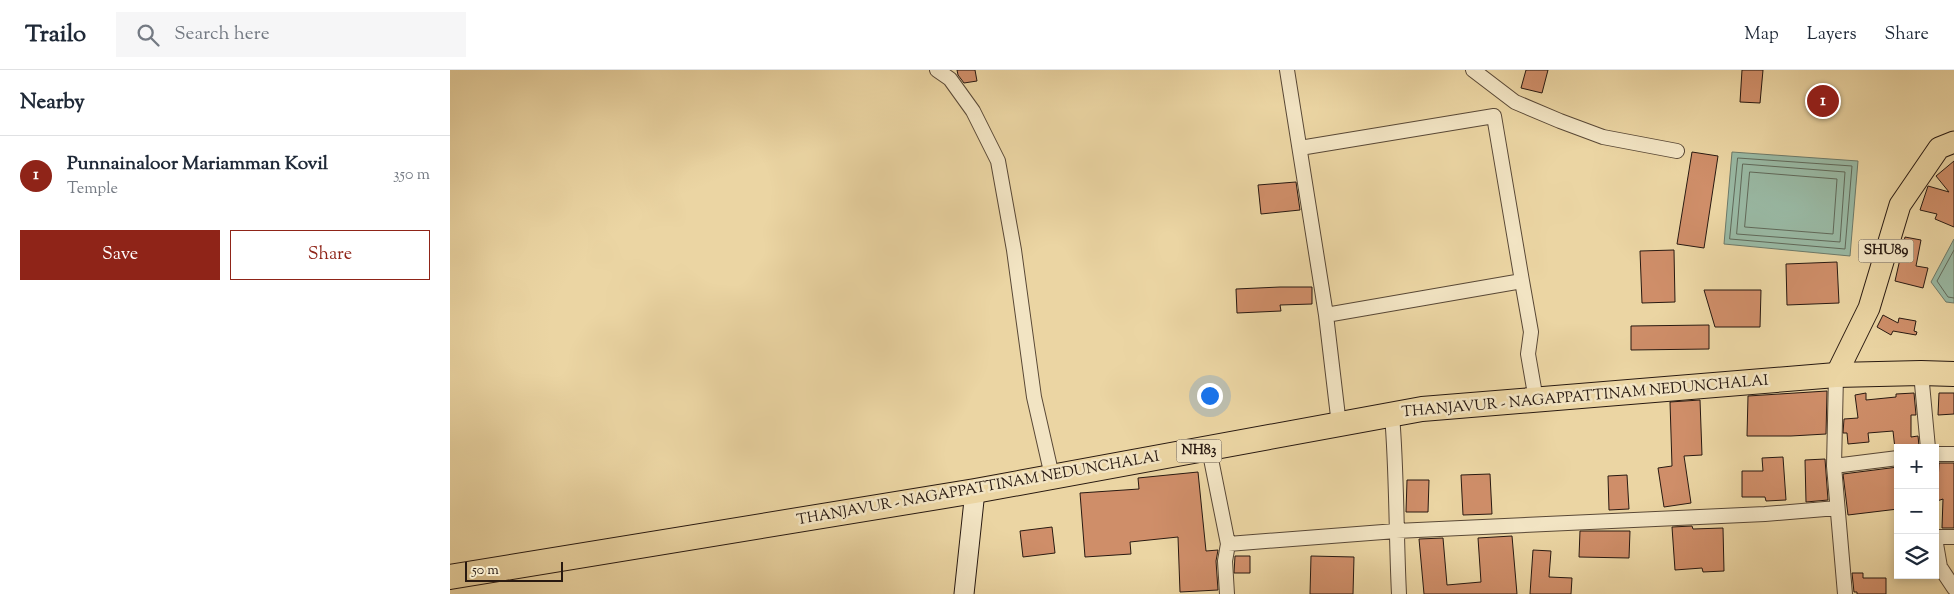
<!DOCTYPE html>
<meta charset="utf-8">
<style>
:root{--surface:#fff;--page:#f6f6f7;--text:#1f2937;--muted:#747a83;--line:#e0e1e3;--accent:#8f2418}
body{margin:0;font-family:"Sorts Mill Goudy",serif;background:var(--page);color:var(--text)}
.controls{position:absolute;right:15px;bottom:15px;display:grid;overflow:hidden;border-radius:0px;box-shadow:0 2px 8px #0003}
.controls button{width:45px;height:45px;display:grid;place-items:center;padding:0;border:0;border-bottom:1px solid var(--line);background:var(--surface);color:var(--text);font:25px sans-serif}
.scale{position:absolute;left:15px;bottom:12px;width:98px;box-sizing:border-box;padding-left:5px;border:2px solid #281911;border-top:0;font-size:14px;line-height:18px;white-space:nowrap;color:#281911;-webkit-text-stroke:4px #f2e4c3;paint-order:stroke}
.you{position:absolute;left:759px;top:325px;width:18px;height:18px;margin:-12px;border:4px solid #fff;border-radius:50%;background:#1a73e8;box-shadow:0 0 0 8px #1a73e833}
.badge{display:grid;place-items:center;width:32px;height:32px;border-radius:50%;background:var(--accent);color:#fff;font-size:16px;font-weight:700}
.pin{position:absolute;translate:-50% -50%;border:2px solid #fff;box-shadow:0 1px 5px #0006}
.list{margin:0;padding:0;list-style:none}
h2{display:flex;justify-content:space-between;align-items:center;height:65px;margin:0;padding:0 20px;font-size:21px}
h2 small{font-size:16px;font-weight:400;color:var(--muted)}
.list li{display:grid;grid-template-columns:32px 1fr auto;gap:15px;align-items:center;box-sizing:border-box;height:80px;padding:0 20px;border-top:1px solid var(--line)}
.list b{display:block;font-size:19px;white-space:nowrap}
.list p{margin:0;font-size:16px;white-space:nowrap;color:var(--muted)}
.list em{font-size:16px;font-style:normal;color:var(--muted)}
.actions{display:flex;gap:10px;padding:15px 20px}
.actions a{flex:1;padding:11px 0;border:1px solid var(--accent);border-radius:0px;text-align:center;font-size:18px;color:var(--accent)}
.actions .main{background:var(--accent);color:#fff}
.icon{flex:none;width:28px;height:28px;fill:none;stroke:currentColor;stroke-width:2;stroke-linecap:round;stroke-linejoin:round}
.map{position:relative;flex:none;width:1504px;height:524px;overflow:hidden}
header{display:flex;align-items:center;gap:30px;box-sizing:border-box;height:70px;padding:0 25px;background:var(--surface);border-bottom:1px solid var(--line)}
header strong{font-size:24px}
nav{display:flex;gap:28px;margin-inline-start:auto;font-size:18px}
.search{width:350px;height:45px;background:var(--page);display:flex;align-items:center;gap:12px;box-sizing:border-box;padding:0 18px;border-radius:0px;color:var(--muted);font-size:19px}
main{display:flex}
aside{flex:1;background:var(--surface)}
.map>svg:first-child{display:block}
.water{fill:#99b9a4;stroke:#6c7969}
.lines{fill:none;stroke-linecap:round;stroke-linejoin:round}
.shore{stroke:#60695a;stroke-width:1}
.building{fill:#cf8e69;stroke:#281911}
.street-casing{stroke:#594836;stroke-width:16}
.secondary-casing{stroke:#281911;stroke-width:21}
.primary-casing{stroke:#281911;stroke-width:23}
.highway-casing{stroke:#281911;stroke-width:26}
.street{stroke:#f2e4c3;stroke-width:14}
.secondary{stroke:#f2e4c3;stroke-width:19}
.primary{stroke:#ebd5a3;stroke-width:21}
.highway{stroke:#ebd5a3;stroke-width:24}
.labels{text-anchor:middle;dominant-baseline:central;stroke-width:5;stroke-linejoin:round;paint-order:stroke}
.shield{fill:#f2e4c3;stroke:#655646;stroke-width:1}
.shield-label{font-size:14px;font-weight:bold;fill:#281911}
.street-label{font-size:15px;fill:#281911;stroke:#f2e4c3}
</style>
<header>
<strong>Trailo</strong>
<div class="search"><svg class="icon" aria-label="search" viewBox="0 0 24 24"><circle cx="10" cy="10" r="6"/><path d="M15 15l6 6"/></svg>Search here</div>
<nav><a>Map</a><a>Layers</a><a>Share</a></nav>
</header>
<main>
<aside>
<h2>Nearby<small></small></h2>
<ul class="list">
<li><span class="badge">1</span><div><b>Punnainaloor Mariamman Kovil</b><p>Temple</p></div><em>350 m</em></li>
</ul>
<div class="actions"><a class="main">Save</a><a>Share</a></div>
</aside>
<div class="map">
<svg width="1504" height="524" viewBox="0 0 1504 524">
<rect width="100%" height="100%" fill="#ebd5a3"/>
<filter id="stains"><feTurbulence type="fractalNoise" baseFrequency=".004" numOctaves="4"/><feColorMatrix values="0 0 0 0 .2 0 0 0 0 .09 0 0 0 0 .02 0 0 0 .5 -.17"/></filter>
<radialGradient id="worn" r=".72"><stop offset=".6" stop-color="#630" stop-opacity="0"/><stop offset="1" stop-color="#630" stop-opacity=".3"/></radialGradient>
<path class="water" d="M 1282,82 L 1408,91 L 1400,186 L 1274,174 Z
M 1504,169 L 1504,233 L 1496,232 L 1481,212 Z"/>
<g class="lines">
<path class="shore" d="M 1288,88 L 1402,96 L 1395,179 L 1280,169 Z
M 1293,94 L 1395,102 L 1390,172 L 1287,164 Z
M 1300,102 L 1387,109 L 1383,164 L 1295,157 Z
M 1504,180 L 1487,211 L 1498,227 L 1504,228"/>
</g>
<path class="building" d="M 507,0 L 525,0 L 527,11 L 514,13 L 508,5 Z
M 1076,0 L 1098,0 L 1092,23 L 1071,18 Z
M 1292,0 L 1313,0 L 1310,33 L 1290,32 Z
M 1242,82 L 1268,86 L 1254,178 L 1227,174 Z
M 1504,91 L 1504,157 L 1485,149 L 1487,144 L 1470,140 L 1478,116 L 1499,122 L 1486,106 Z
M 846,112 L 850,140 L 811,144 L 808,115 Z
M 1455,167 L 1471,170 L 1466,196 L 1478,198 L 1473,218 L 1445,211 Z
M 1224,180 L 1225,232 L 1192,233 L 1190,181 Z
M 1387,192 L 1389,233 L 1337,235 L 1336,194 Z
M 830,217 L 862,217 L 862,234 L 830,235 L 831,241 L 787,243 L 786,219 Z
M 1254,220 L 1311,220 L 1310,257 L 1265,257 Z
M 1433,245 L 1448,253 L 1449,248 L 1466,251 L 1464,261 L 1467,262 L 1466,265 L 1443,261 L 1441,265 L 1427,257 Z
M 1259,255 L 1259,279 L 1181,280 L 1181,256 Z
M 1377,321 L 1376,364 L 1341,366 L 1297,366 L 1298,326 Z
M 1416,323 L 1416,330 L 1446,327 L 1446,324 L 1464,323 L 1466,345 L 1461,345 L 1461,367 L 1468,366 L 1469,376 L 1445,379 L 1443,361 L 1418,363 L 1419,372 L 1398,374 L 1397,363 L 1393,363 L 1394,349 L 1408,348 L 1405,325 Z
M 1489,323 L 1504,323 L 1504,344 L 1488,345 Z
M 1250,330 L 1252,385 L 1234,386 L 1241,433 L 1214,437 L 1208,398 L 1222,396 L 1220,332 Z
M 1333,387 L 1336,430 L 1316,431 L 1315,427 L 1292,427 L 1292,401 L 1313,401 L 1312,388 Z
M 1375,389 L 1378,430 L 1356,432 L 1355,390 Z
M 1489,393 L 1504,393 L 1504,458 L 1492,458 L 1493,429 L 1487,431 Z
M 1448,397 L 1448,439 L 1398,445 L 1393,404 Z
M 748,402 L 756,481 L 768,480 L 766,491 L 768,520 L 730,522 L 728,467 L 680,472 L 681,484 L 635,487 L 630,423 L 689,419 L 688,408 Z
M 1040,404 L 1042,444 L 1013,445 L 1011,405 Z
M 1177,405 L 1179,439 L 1159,440 L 1158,406 Z
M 957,410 L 979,410 L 978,442 L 956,442 Z
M 1242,456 L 1243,459 L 1273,458 L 1274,501 L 1253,502 L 1252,498 L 1225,500 L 1222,457 Z
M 602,457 L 605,483 L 573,487 L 570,461 Z
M 1130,461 L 1180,461 L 1179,488 L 1129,487 Z
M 1062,466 L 1067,524 L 974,524 L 969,469 L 993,468 L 997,515 L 1031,512 L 1028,468 Z
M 1083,480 L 1101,481 L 1099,507 L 1122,508 L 1121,524 L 1080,524 Z
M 785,486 L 800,486 L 800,503 L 784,503 Z
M 861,486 L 904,487 L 903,524 L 860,524 Z
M 1402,503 L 1413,503 L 1413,508 L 1436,508 L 1436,524 L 1407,524 L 1407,522 L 1404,522 Z"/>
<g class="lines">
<g class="street-casing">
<path id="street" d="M 487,0 L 500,9 L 523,41 L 548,91 L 564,180 L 584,327 L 602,406
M 837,0 L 876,245 L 889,355
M 1023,0 L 1065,32 L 1110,51 L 1153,67 L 1227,81
M 850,78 L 1044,46 L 1072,211 L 876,245
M 1072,211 L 1081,262 L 1078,284 L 1086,330
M 1471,303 L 1478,378
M 1386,305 L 1384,396 L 1395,524
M 942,345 C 947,404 946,464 949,524
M 759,379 L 778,474 L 775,491 L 777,524
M 1485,384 L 1504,384
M 1384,396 L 1448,388
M 1485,467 L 1504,467
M 1485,468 L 1490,497 L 1504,518
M 778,474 L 946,461 L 1315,444 L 1387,438"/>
</g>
<g class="secondary-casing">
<path id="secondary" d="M 514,524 L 525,421"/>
</g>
<g class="primary-casing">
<path id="primary" d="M 1386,305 L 1419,238 L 1450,135 L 1489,78 L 1504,72"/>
</g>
<g class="highway-casing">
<path id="highway" d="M 0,507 L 525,421 L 972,339 L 1386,305 L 1471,303 L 1504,304"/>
</g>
<use href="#street" class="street"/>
<use href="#secondary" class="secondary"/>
<use href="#primary" class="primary"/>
<use href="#highway" class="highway"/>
</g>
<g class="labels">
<g class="shield">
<rect x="1408.5" y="169.5" width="55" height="23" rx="4"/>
<rect x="726.5" y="369.5" width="45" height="23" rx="4"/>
</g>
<g class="shield-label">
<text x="1436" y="181">SHU89</text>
<text x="749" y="381">NH83</text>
</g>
<g class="street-label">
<text transform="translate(1135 327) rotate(-5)">THANJAVUR - NAGAPPATTINAM NEDUNCHALAI</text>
<text transform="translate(528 419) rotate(-10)">THANJAVUR - NAGAPPATTINAM NEDUNCHALAI</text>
</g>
</g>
<rect width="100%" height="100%" filter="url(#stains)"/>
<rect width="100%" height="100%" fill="url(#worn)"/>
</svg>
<div class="controls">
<button>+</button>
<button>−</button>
<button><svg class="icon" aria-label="layers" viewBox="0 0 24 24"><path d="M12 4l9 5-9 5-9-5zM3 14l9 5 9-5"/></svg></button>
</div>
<div class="scale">50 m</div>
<div class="you"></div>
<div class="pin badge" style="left:1373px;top:31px">1</div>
</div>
</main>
